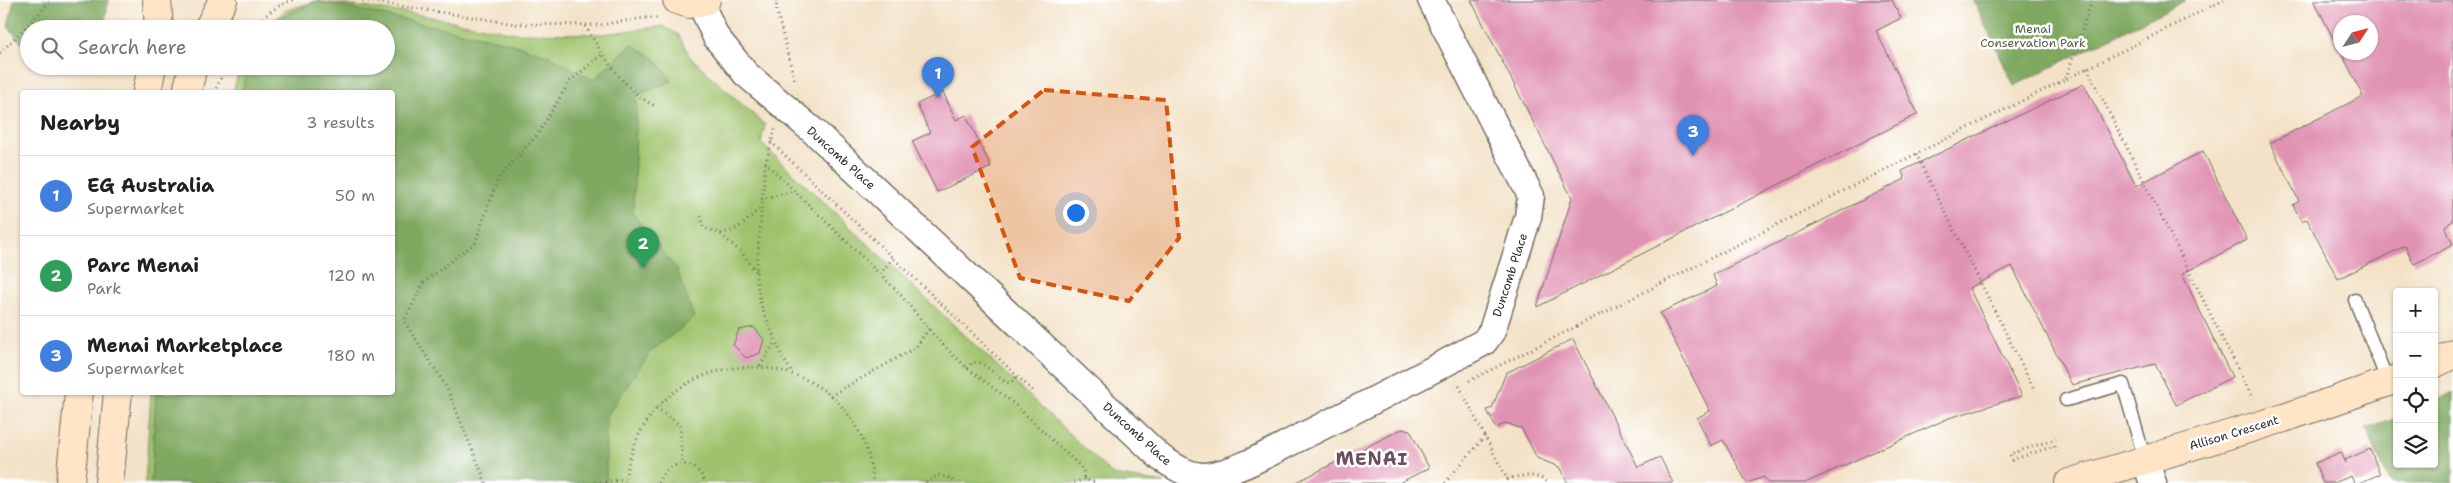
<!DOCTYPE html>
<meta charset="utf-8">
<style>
:root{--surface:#fff;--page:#f6f6f6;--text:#202124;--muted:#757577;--line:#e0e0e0;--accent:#1a73e8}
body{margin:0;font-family:"Shantell Sans",sans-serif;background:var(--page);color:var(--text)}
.controls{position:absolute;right:15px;bottom:15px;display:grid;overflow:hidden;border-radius:5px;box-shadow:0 1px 4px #0004}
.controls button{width:45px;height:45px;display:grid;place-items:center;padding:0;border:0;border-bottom:1px solid var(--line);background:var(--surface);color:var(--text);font:25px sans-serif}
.compass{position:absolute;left:2333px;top:15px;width:45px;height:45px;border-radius:50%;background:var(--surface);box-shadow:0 1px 4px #0004;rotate:54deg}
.you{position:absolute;left:1075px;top:212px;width:18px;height:18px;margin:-12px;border:4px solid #fff;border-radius:50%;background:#1a73e8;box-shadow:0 0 0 8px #1a73e833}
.badge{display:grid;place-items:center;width:32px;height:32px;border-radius:50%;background:var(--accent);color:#fff;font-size:16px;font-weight:700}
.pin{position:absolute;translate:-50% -41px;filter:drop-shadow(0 1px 2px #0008)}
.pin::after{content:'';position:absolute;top:26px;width:18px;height:15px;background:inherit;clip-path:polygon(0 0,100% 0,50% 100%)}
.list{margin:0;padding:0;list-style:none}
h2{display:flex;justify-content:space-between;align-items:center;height:65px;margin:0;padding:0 20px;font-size:21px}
h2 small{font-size:16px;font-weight:400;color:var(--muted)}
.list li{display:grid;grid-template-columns:32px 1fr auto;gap:15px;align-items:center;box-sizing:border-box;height:80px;padding:0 20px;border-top:1px solid var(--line)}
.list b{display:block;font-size:19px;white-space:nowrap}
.list p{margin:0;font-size:16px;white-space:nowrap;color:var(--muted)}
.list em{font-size:16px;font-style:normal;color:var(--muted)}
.icon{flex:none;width:28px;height:28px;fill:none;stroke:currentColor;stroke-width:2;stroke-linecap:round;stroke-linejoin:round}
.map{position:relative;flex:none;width:2453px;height:483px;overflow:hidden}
.search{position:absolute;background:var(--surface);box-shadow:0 1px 4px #0004;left:20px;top:20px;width:375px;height:55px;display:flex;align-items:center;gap:12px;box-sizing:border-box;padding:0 18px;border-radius:28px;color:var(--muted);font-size:19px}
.panel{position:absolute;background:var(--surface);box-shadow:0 1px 4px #0004;left:20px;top:90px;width:375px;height:305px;border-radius:5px}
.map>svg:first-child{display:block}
.green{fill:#9fc36c;stroke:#65774c}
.forest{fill:#7fa960;stroke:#556a46}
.building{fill:#e092b2}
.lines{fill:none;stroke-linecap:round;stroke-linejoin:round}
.lane-casing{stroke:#716b62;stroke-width:15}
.street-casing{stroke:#716b62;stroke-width:29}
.secondary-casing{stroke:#716b62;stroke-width:30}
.path{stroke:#716b62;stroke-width:3;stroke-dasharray:1 4;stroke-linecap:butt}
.lane{stroke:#fff;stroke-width:12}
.street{stroke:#fff;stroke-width:26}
.secondary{stroke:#ffe4c6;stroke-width:28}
.marked{fill:#d5540f;fill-opacity:0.2;stroke:#d5540f;stroke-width:4;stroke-dasharray:10 6;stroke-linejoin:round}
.labels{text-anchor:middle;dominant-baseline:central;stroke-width:5;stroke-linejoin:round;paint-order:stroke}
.park-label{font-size:12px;fill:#546042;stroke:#fff}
.street-label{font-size:12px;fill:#2b2b2b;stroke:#fff}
.district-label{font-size:18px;font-weight:bold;letter-spacing:1px;fill:#6a4f5a;stroke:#fff}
</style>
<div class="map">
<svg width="2453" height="483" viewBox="0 0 2453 483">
<rect width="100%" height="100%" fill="#fff"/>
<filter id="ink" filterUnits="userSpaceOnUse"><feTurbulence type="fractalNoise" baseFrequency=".02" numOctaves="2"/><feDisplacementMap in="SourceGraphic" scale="10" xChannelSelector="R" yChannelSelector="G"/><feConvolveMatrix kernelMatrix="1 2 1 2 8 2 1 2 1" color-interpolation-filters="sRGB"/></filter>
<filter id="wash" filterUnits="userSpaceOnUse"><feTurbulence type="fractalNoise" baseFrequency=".0096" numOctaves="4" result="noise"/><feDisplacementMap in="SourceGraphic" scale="20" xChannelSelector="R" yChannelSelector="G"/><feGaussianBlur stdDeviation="1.12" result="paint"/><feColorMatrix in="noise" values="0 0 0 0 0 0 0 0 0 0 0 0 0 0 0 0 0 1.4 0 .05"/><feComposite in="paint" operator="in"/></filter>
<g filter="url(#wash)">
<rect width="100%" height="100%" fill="#f3e2c7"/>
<path class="green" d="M 317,1 L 415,14 L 516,33 L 603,34 L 663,26 L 679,35 L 690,57 L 765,125 L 761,143 L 1113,475 L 1164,483 L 145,483 L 151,393 L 392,392 L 392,92 L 233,92 L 240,66 L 386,66 L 386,29 L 262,29 L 286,10 Z"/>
<path class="forest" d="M 14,0 L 109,0 L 103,29 L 29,29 L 29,53 L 8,26 Z
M 1973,0 L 2186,0 L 2014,86 Z
M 317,1 L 503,41 L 550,56 L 593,80 L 632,44 L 655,59 L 672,81 L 637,95 L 633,214 L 677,270 L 694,318 L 650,352 L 606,417 L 606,483 L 151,483 L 156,393 L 392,392 L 392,92 L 241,92 L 249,66 L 386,66 L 386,29 L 272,29 L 279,18 Z
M 2453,392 L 2453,483 L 2390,483 L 2366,429 L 2397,418 L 2397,464 L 2434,464 L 2434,402 Z"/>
<g id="blocks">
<path class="building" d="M 1471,0 L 1892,0 L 1901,18 L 1876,31 L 1918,114 L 1537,307 L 1572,198 Z
M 2314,0 L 2453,0 L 2453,221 L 2445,226 L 2453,245 L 2414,264 L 2405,246 L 2338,279 L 2307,219 L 2302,222 L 2293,205 L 2299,201 L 2270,143 L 2363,96 L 2341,52 L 2370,52 L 2370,22 L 2340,22 L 2340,52 Z
M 2084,84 L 2136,186 L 2203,151 L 2247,240 L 2182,274 L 2232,377 L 2176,405 L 2155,364 L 2072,385 L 2012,266 L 1969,288 L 2022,396 L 1949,418 L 1805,483 L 1767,483 L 1764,477 L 1747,483 L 1723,440 L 1711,446 L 1697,418 L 1710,411 L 1660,313 L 1717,286 L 1713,275 L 1905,179 L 1902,171 Z
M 943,92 L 956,120 L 966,115 L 991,167 L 937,192 L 912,141 L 930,133 L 917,104 Z
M 754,327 L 764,340 L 760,353 L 746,358 L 733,345 L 739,330 Z
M 1573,339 L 1638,467 L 1660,457 L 1673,483 L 1568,483 L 1559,467 L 1537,458 L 1522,429 L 1506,423 L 1496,428 L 1487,410 L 1492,408 L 1506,373 Z
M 1402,429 L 1410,430 L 1429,468 L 1399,483 L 1295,483 Z
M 2370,449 L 2380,474 L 2359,483 L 2354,483 L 2351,476 L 2334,483 L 2323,483 L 2315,463 L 2341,452 L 2346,463 L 2345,460 Z"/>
</g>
</g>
<g filter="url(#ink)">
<use href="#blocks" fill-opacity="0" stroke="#716b62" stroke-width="1"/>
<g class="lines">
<g class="lane-casing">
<path id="lane" d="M 2355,300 L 2388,382
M 2066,400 L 2123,384 L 2145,460"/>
</g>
<g class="street-casing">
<path id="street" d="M 700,2 L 716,37 L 746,74 L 819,136 L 1161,458 C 1175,467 1189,477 1206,476 C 1239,472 1272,451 1301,437 C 1363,406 1424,375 1484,342 L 1492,331 L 1528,217 L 1531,196 L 1431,0
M 2145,460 L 2153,483"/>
</g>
<g class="secondary-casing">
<path id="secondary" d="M 157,0 L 159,29
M 677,0 L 690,4 L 706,0
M 208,29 L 223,0
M 147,92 L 152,66
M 187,92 L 193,66
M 2434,364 L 2453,354
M 70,483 L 79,392
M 109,483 L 118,392
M 2069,483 L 2284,418 L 2397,379"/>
</g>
<path class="path" d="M 363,0 L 516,24 L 600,25 L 644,18 L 660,18
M 776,0 L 777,12 L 795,82
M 585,26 C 604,56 623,90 655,106
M 252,29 C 262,17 278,4 293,0
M 0,53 L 52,0
M 2087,68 L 2251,395
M 2066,78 L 2092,0
M 216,88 L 227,66
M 775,129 L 765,166 L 756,278 L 761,306 L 783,358 L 793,374
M 771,142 L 1034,392
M 1916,154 L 2034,389
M 765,162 L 899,293 L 938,340 L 967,368 L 1012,402 L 1083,469 L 1084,479
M 761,199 L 795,191
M 701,216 L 704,228 L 719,233
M 756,271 L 742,253 L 719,233 C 736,233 750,219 760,207
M 880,274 L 893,258
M 760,366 L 775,342
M 967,368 L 973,362 L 982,363 L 1005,382 L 1010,383 L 1017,376
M 1469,381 L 1916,154 L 2224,0
M 1459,386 L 1509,483
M 830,396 L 915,348 L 929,329
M 656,408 L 680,425 L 682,463
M 2056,452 L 2054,446 L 2012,460 L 2010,454 L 2056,439
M 1507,479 C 1522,475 1536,473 1549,483
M 486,483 L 447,388 L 404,321 L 424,282 L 475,243 L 498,179 L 537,135 L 570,81 L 603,54
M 595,483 L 625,479
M 625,483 C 644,326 861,331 873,483
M 658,483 C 666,459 697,457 705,483
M 926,483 L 938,475 L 950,478 L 956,483
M 1074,483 L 1084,479 L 1097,483
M 1445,483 L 1485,436"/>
<use href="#lane" class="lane"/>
<use href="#street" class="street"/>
<use href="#secondary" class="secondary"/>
</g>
</g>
<path class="marked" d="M 1044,90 L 1166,100 L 1179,238 L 1129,301 L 1020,278 L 972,147 Z"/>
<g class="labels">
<g class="park-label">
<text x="2033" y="29">Menai<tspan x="2033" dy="14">Conservation Park</tspan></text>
</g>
<g class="street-label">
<text transform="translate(841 158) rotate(42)">Duncomb Place</text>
<text transform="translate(1510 275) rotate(-72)">Duncomb Place</text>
<text transform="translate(2234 433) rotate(-17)">Allison Crescent</text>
<text transform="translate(1137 434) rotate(42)">Duncomb Place</text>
</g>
<g class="district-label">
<text x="1372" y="459">MENAI</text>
</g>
</g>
</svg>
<div class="controls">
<button>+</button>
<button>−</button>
<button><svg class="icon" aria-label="locate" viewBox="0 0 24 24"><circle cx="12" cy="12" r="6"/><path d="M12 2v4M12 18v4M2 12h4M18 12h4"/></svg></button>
<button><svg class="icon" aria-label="layers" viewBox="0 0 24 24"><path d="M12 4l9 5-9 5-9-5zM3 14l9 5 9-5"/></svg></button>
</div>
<svg class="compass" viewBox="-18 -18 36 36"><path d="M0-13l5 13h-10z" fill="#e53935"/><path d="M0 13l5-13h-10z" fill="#757577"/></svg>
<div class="you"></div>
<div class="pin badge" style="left:938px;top:98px;background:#3f7fe0">1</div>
<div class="pin badge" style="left:643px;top:268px;background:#2e9e5b">2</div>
<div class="pin badge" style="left:1693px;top:156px;background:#3f7fe0">3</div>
<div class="search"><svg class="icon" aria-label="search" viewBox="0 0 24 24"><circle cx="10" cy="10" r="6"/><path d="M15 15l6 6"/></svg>Search here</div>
<section class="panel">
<h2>Nearby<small>3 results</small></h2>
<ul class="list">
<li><span class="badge" style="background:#3f7fe0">1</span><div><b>EG Australia</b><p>Supermarket</p></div><em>50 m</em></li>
<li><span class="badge" style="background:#2e9e5b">2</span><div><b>Parc Menai</b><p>Park</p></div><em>120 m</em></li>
<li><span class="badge" style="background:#3f7fe0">3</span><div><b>Menai Marketplace</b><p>Supermarket</p></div><em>180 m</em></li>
</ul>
</section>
</div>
